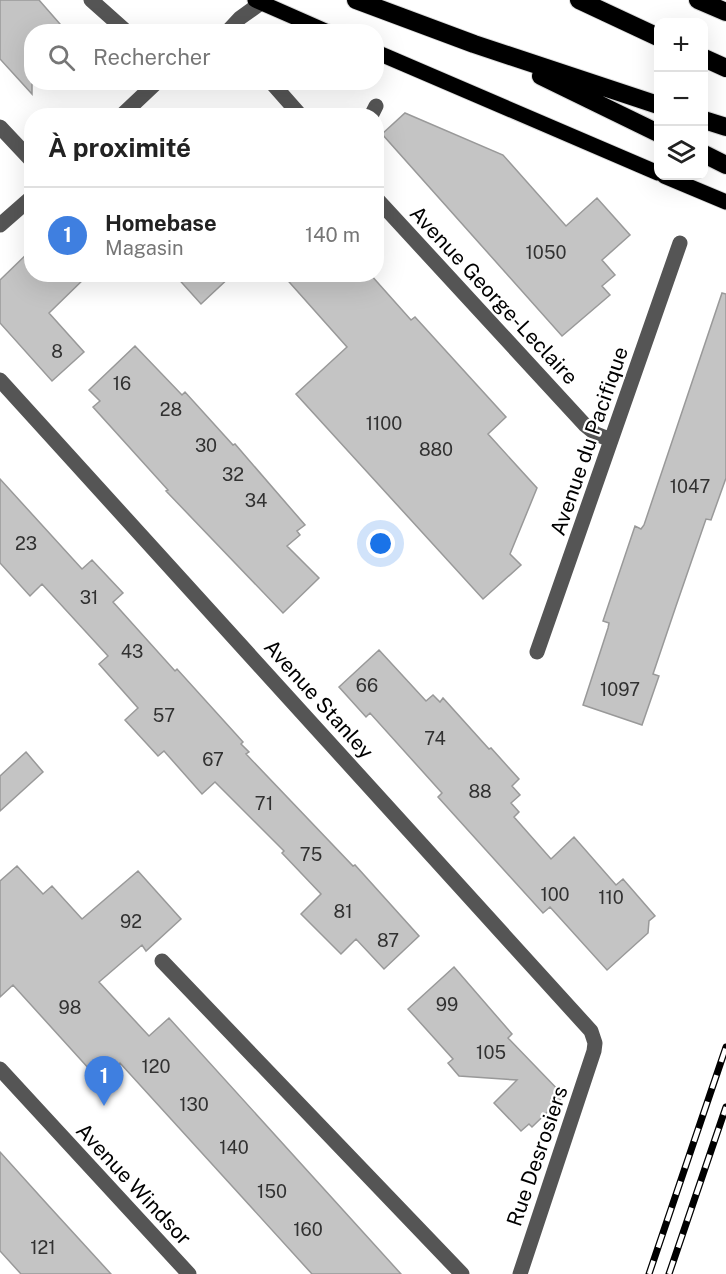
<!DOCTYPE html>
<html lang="fr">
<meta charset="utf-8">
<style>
:root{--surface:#fff;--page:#f2f2f2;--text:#222;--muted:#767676;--line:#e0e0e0;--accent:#000}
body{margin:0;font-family:"Public Sans",sans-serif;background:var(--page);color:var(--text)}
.controls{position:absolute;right:18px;top:18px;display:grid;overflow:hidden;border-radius:12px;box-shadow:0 6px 24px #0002}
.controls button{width:54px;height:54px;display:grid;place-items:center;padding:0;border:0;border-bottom:2px solid var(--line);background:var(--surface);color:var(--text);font:30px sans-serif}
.you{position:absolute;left:381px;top:544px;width:21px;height:21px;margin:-15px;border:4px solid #fff;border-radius:50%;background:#1a73e8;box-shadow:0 0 0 9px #1a73e833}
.badge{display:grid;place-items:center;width:39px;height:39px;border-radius:50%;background:var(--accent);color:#fff;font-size:20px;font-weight:700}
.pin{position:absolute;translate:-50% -50px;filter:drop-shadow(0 2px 3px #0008)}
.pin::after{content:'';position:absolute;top:32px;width:21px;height:18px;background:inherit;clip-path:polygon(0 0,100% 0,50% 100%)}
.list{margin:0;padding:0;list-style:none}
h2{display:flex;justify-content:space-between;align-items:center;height:78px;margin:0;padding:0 24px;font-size:26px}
h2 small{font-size:20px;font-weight:400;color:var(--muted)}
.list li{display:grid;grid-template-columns:39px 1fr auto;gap:18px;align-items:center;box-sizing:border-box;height:96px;padding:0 24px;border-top:2px solid var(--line)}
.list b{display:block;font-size:22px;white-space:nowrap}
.list p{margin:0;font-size:20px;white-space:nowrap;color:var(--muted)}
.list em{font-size:20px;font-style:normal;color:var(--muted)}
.icon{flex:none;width:33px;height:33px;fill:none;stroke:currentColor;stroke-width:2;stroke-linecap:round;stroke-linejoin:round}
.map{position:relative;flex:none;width:726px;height:1274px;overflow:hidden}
.search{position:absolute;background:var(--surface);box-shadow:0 6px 24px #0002;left:24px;top:24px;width:360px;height:66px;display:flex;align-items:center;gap:15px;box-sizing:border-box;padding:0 21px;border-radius:24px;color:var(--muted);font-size:22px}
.panel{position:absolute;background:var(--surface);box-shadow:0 6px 24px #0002;left:24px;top:108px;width:360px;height:174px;border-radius:24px}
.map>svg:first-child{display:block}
.building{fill:#c4c4c4;stroke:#999;stroke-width:1.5}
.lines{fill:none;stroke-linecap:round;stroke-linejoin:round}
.major-casing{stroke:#dbdbdb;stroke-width:17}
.highway-casing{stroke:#dbdbdb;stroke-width:20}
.minor{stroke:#555;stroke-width:15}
.major{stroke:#000;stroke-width:15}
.highway{stroke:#000;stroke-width:18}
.rail-casing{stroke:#000;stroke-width:7}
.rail{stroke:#fff;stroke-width:4.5;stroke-dasharray:14;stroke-linecap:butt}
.labels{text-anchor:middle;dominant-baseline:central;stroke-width:4.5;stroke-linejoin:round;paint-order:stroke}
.number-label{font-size:18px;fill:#313131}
.street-label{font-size:21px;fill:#000;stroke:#fff}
</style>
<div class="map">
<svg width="726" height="1274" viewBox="0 0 726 1274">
<rect width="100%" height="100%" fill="#fff"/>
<path class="building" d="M 0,0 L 39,0 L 67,32 L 32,32 L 32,94 L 0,59 Z
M 405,113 L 503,155 L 566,226 L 597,198 L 630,235 L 602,260 L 615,275 L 602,286 L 610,295 L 562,336 L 382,134 Z
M 32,249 L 32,274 L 89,274 L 49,313 L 84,352 L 52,381 L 0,323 L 0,280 Z
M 174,274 L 233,274 L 201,304 Z
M 282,274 L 370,274 L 411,320 L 415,317 L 506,417 L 488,434 L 537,488 L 510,554 L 521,565 L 483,599 L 296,394 L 347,347 Z
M 722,293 L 726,294 L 726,478 L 711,520 L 706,519 L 676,606 L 653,674 L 659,676 L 642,725 L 583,705 L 608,628 L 609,623 L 603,621 L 635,526 L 641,529 L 644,525 Z
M 135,346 L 182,395 L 185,392 L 233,445 L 235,444 L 305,525 L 297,531 L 300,535 L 287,546 L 319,578 L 283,613 L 166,491 L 168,490 L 93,407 L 100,401 L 89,390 Z
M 0,479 L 82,569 L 92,560 L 123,593 L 113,602 L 175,671 L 177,669 L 243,742 L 241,744 L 249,752 L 246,754 L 353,866 L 355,865 L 419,936 L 384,969 L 356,939 L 341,954 L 301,914 L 321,894 L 282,853 L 284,851 L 215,782 L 202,794 L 164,751 L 158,756 L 125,720 L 138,708 L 99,664 L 108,656 L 42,584 L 30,596 L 0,563 Z
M 379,650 L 426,701 L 433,695 L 440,702 L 443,698 L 489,749 L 491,748 L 519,779 L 512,786 L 520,795 L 511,803 L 519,812 L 514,817 L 551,859 L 574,837 L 616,885 L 623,879 L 655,916 L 649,921 L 648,933 L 607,970 L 550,907 L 543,913 L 438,797 L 442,793 L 370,713 L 366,717 L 339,687 Z
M 26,752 L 43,772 L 0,811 L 0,776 Z
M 17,866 L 43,894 L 52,886 L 82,919 L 138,871 L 181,919 L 146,951 L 142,945 L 99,982 L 149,1036 L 169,1018 L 401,1274 L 312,1274 L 120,1063 L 100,1081 L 13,985 L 0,997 L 0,881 Z
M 454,967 L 512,1034 L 508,1038 L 564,1096 L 532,1127 L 529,1124 L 521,1131 L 494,1103 L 517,1080 L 459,1076 L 448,1063 L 453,1059 L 408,1009 Z
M 0,1152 L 47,1204 L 111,1274 L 21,1274 L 0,1251 Z"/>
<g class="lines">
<g class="major-casing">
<path id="major" d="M 255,0 L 328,32
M 376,52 L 658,173
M 664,176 L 726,202"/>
</g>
<g class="highway-casing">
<path id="highway" d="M 356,0 L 474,44 L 658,105
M 579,0 L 658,37
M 698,0 L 726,12
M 704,58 L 726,68
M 541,76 L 658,133
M 704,120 L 726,127
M 704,154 L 726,165"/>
</g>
<path class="minor" d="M 91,0 L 127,32
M 227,32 L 240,18 L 261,3
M 271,82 L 301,116
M 121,116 L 157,82
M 371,116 L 376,106
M 0,127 L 32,161
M 376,198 L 585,425 L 596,434 L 611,440
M 0,225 L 32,197
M 0,380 L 591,1031 L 595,1043 L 594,1051 L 520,1274
M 537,652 L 680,243
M 162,961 L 462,1274
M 0,1069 L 189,1274"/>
<use href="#major" class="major"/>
<use href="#highway" class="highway"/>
<g class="rail-casing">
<path id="rail" d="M 649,1274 L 726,1047
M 669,1274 L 726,1107"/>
</g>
<use href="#rail" class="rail"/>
</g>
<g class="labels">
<g class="number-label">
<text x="546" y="252">1050</text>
<text x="57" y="351">8</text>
<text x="122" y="383">16</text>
<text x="171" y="409">28</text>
<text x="384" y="423">1100</text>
<text x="206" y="445">30</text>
<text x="436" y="449">880</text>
<text x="233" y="474">32</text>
<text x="690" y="486">1047</text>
<text x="256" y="500">34</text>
<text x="26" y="543">23</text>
<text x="89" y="597">31</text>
<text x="132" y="651">43</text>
<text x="367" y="685">66</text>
<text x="620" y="689">1097</text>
<text x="164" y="715">57</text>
<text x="435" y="738">74</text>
<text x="213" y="759">67</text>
<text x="480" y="791">88</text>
<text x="264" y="803">71</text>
<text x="311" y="854">75</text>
<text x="555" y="894">100</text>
<text x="611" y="897">110</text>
<text x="343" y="911">81</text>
<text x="131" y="921">92</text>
<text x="388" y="940">87</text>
<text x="447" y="1004">99</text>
<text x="70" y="1007">98</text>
<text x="491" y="1052">105</text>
<text x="156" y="1066">120</text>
<text x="194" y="1104">130</text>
<text x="234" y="1147">140</text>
<text x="272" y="1191">150</text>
<text x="308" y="1229">160</text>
<text x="43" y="1247">121</text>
</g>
<g class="street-label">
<text transform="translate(494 295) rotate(47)">Avenue George-Leclaire</text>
<text transform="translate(589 441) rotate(-71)">Avenue du Pacifique</text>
<text transform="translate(319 699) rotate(48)">Avenue Stanley</text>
<text transform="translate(537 1156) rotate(-71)">Rue Desrosiers</text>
<text transform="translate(134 1184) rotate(47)">Avenue Windsor</text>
</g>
</g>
</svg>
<div class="controls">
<button>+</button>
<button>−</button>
<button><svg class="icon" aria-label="layers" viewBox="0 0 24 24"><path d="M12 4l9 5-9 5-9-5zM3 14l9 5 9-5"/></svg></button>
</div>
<div class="you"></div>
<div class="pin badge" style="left:104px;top:1106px;background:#3f7fe0">1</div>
<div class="search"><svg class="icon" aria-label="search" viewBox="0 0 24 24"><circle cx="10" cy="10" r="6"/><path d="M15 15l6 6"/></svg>Rechercher</div>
<section class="panel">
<h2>À proximité<small></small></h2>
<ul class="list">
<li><span class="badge" style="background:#3f7fe0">1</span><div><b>Homebase</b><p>Magasin</p></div><em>140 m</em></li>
</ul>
</section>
</div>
